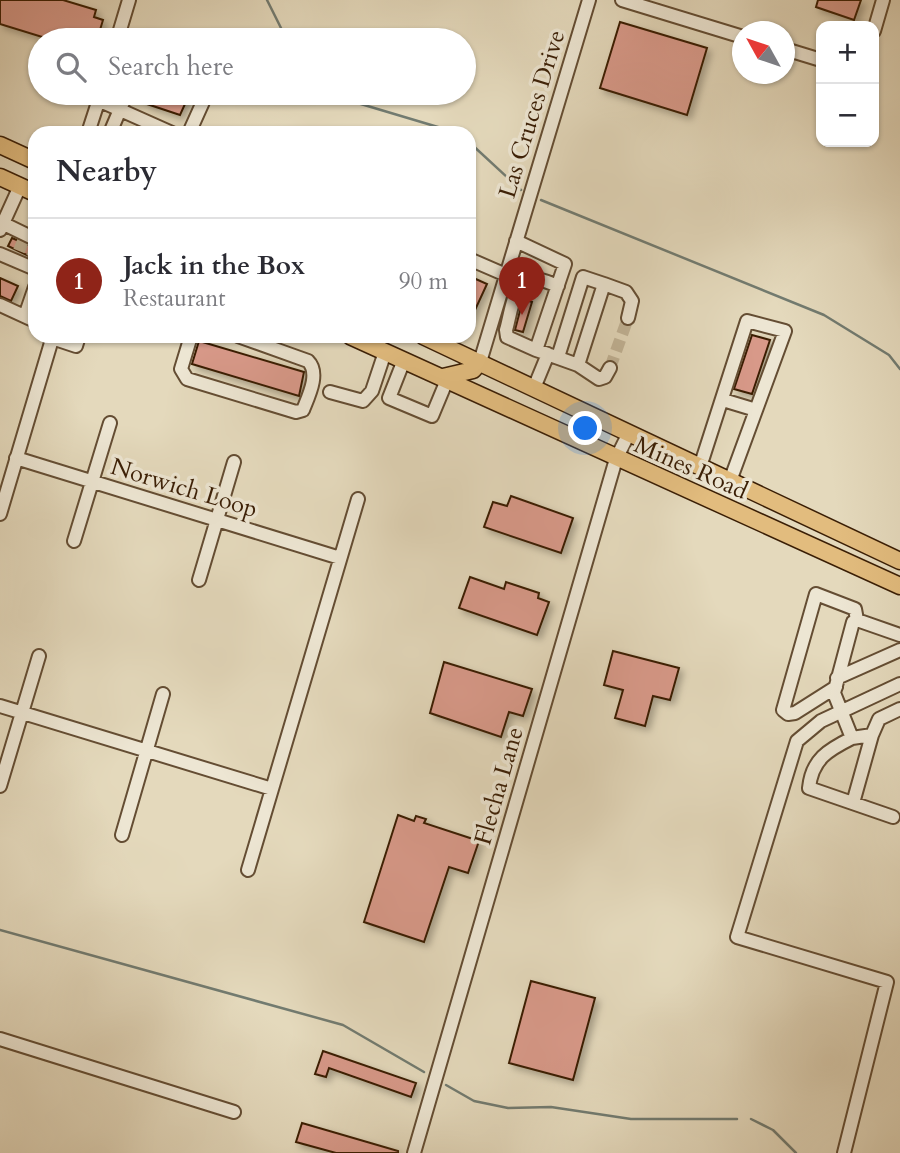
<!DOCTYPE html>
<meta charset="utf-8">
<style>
:root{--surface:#fff;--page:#f7f7f7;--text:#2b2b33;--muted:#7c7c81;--line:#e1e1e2;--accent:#8f2418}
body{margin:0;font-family:Cardo,serif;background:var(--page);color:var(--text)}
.controls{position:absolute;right:21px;top:21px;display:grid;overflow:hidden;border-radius:14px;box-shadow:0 2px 5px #0004}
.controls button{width:63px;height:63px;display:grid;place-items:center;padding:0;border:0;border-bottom:2px solid var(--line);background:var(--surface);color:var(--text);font:35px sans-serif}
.compass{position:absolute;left:732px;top:21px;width:63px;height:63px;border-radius:50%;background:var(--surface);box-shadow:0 2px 5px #0004;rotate:310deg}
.you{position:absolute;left:586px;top:429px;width:24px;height:24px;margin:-18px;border:5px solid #fff;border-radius:50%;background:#1a73e8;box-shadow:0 0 0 10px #1a73e833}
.badge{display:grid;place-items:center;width:46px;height:46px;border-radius:50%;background:var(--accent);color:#fff;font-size:23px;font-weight:700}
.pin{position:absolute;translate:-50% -58px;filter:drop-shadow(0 2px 4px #0008)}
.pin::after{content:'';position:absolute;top:37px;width:24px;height:21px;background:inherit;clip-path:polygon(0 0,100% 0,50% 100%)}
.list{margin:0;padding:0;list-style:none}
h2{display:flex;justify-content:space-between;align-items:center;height:91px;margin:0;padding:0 28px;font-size:30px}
h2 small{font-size:23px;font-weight:400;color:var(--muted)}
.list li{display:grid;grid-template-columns:46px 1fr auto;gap:21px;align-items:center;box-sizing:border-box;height:126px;padding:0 28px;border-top:2px solid var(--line)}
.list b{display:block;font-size:26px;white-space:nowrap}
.list p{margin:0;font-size:23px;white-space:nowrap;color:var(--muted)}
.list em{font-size:23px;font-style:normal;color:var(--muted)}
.icon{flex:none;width:38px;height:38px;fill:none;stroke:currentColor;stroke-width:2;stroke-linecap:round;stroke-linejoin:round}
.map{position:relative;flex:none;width:900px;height:1153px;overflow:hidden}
.search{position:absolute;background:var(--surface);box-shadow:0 2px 5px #0004;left:28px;top:28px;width:448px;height:77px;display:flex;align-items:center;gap:18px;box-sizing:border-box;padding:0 24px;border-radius:38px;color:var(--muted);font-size:26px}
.panel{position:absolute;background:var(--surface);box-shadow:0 2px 5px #0004;left:28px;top:126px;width:448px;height:217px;border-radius:21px}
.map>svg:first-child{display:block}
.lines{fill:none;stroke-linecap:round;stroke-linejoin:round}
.stream{stroke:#727b70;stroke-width:2.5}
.building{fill:#d89989;stroke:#3a1e05;stroke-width:2;filter:url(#shadow)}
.minor-tunnel{stroke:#c2b497;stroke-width:12;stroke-dasharray:12 6;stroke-linecap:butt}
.minor-casing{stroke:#644d33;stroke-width:16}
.major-casing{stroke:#3a1e05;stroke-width:19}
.minor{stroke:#ede6d3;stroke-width:12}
.major{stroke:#e2bc7e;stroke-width:16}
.labels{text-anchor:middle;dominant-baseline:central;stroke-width:7;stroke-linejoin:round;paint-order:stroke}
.street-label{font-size:24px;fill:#3a1e05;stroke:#ede6d3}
</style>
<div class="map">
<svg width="900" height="1153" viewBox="0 0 900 1153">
<defs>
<filter id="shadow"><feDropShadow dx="4" dy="4" stdDeviation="3.5" flood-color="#0004"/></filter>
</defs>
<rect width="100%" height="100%" fill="#e4d9bc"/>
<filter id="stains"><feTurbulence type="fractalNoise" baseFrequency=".00286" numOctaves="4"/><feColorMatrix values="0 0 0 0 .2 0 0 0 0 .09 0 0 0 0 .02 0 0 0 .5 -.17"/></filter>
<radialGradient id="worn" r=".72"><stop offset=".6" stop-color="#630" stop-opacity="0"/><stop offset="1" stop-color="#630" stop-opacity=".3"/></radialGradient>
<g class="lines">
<path class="stream" d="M 267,0 L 287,40
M 324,93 L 458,133
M 469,142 L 521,190
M 541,200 L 824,315 L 889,355 L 900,369
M 0,930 L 343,1025 L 424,1072
M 446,1085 L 474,1101 L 508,1108 L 551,1107 L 631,1119 L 737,1119
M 751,1119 L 773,1130 L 796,1153"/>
</g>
<path class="building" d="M 0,0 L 63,0 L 96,10 L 94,17 L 103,20 L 97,40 L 52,40 L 0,24 Z
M 818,0 L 861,0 L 854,20 L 816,7 Z
M 620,22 L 707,48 L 687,115 L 600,88 Z
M 136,93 L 190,93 L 180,115 L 147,104 L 148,101 Z
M 12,238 L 35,248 L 35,259 L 8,246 Z
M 469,276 L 487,284 L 469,323 Z
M 0,278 L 18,286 L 11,301 L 0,296 Z
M 523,299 L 532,302 L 523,332 L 515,330 Z
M 752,335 L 770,340 L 752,394 L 734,389 Z
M 199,341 L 304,372 L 299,396 L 192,364 Z
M 511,496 L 573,518 L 561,553 L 484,527 L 493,502 L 507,506 Z
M 470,577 L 504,589 L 506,582 L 539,593 L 538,598 L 549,602 L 537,635 L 459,608 Z
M 613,651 L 679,668 L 670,700 L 653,696 L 645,726 L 615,718 L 623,690 L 604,685 Z
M 444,662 L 532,689 L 523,716 L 509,712 L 501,737 L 430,713 Z
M 398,815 L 414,821 L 416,816 L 426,819 L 424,823 L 479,841 L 468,873 L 449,867 L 424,942 L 364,922 Z
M 531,981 L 595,998 L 573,1080 L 509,1063 Z
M 323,1051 L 416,1083 L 411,1097 L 329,1068 L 326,1077 L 315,1074 Z
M 302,1123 L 398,1151 L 398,1153 L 336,1153 L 296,1142 Z"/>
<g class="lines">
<path class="minor-tunnel" d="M 137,133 L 139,128
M 19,251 L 23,241
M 32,257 L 35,248
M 610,368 L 628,318"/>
<g class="minor-casing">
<path id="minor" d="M 622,0 L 743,37
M 874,31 L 883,0
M 117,40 L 129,0
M 785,49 L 821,60
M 98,100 L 172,133
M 88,133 L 101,93
M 110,133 L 127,93
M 189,133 L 207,93
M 0,222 L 35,239
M 0,230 L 20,186
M 516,241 L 565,264 L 536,350 L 548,354 L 534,388
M 0,254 L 35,269
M 469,259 L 506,275
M 604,284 L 626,292 L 632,301 L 628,318
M 0,305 L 35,321
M 25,316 L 35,287
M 191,336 L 181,369 L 187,379 L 296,412 L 303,410 C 309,395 320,373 308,361 L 238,336
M 52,338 L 76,346 L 79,336
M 536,350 L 507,337 L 506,330 C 510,318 514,278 531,278 C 539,278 550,283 558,286
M 550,355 L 578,365 L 599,379 L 605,377 L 610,368
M 558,357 L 583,277 L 604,284 L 578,365
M 404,360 L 389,398 L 432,416 L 447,380
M 480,362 L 589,0
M 330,392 L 363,401 L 372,391 L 385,352
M 723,400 L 756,410
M 16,458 L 340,558
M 700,467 L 747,321 L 785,331 L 730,481
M 0,514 L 53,336
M 74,541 L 110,423
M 199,580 L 234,462
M 837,678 L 900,650
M 836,687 L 795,713 L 788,714 L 783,710 L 816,594 L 855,609 L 857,620
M 0,706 L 272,789
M 852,738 L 872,735 L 879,719 L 900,709
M 0,786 L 39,656
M 853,803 L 872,735
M 893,817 L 809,788 C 812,759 828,750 852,738 L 834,693 L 853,622 L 857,620 L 900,635
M 122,835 L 163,694
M 248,870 L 358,499
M 0,1039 L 234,1112
M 414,1153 L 616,459 L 629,433
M 844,1153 L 887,982 L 737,937 L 797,741 L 821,721 L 900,684"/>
</g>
<g class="major-casing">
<path id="major" d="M 0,145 L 35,161
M 0,177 L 35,193
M 350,336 L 900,586
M 423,336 L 900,561
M 443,377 L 473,370 L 480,362"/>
</g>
<use href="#minor" class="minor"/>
<use href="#major" class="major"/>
</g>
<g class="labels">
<g class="street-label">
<text transform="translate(532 114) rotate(-73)">Las Cruces Drive</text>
<text transform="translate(691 468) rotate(24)">Mines Road</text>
<text transform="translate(184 488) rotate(17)">Norwich Loop</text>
<text transform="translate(499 786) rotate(-74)">Flecha Lane</text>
</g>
</g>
<rect width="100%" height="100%" filter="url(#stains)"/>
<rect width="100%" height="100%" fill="url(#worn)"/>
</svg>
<div class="controls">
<button>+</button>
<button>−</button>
</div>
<svg class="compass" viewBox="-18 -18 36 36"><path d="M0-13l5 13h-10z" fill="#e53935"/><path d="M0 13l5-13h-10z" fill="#7c7c81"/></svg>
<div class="you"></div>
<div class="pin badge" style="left:522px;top:315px">1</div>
<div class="search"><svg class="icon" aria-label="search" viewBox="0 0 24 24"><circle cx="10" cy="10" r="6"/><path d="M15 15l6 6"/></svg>Search here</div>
<section class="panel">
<h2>Nearby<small></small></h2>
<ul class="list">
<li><span class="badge">1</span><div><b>Jack in the Box</b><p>Restaurant</p></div><em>90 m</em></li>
</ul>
</section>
</div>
